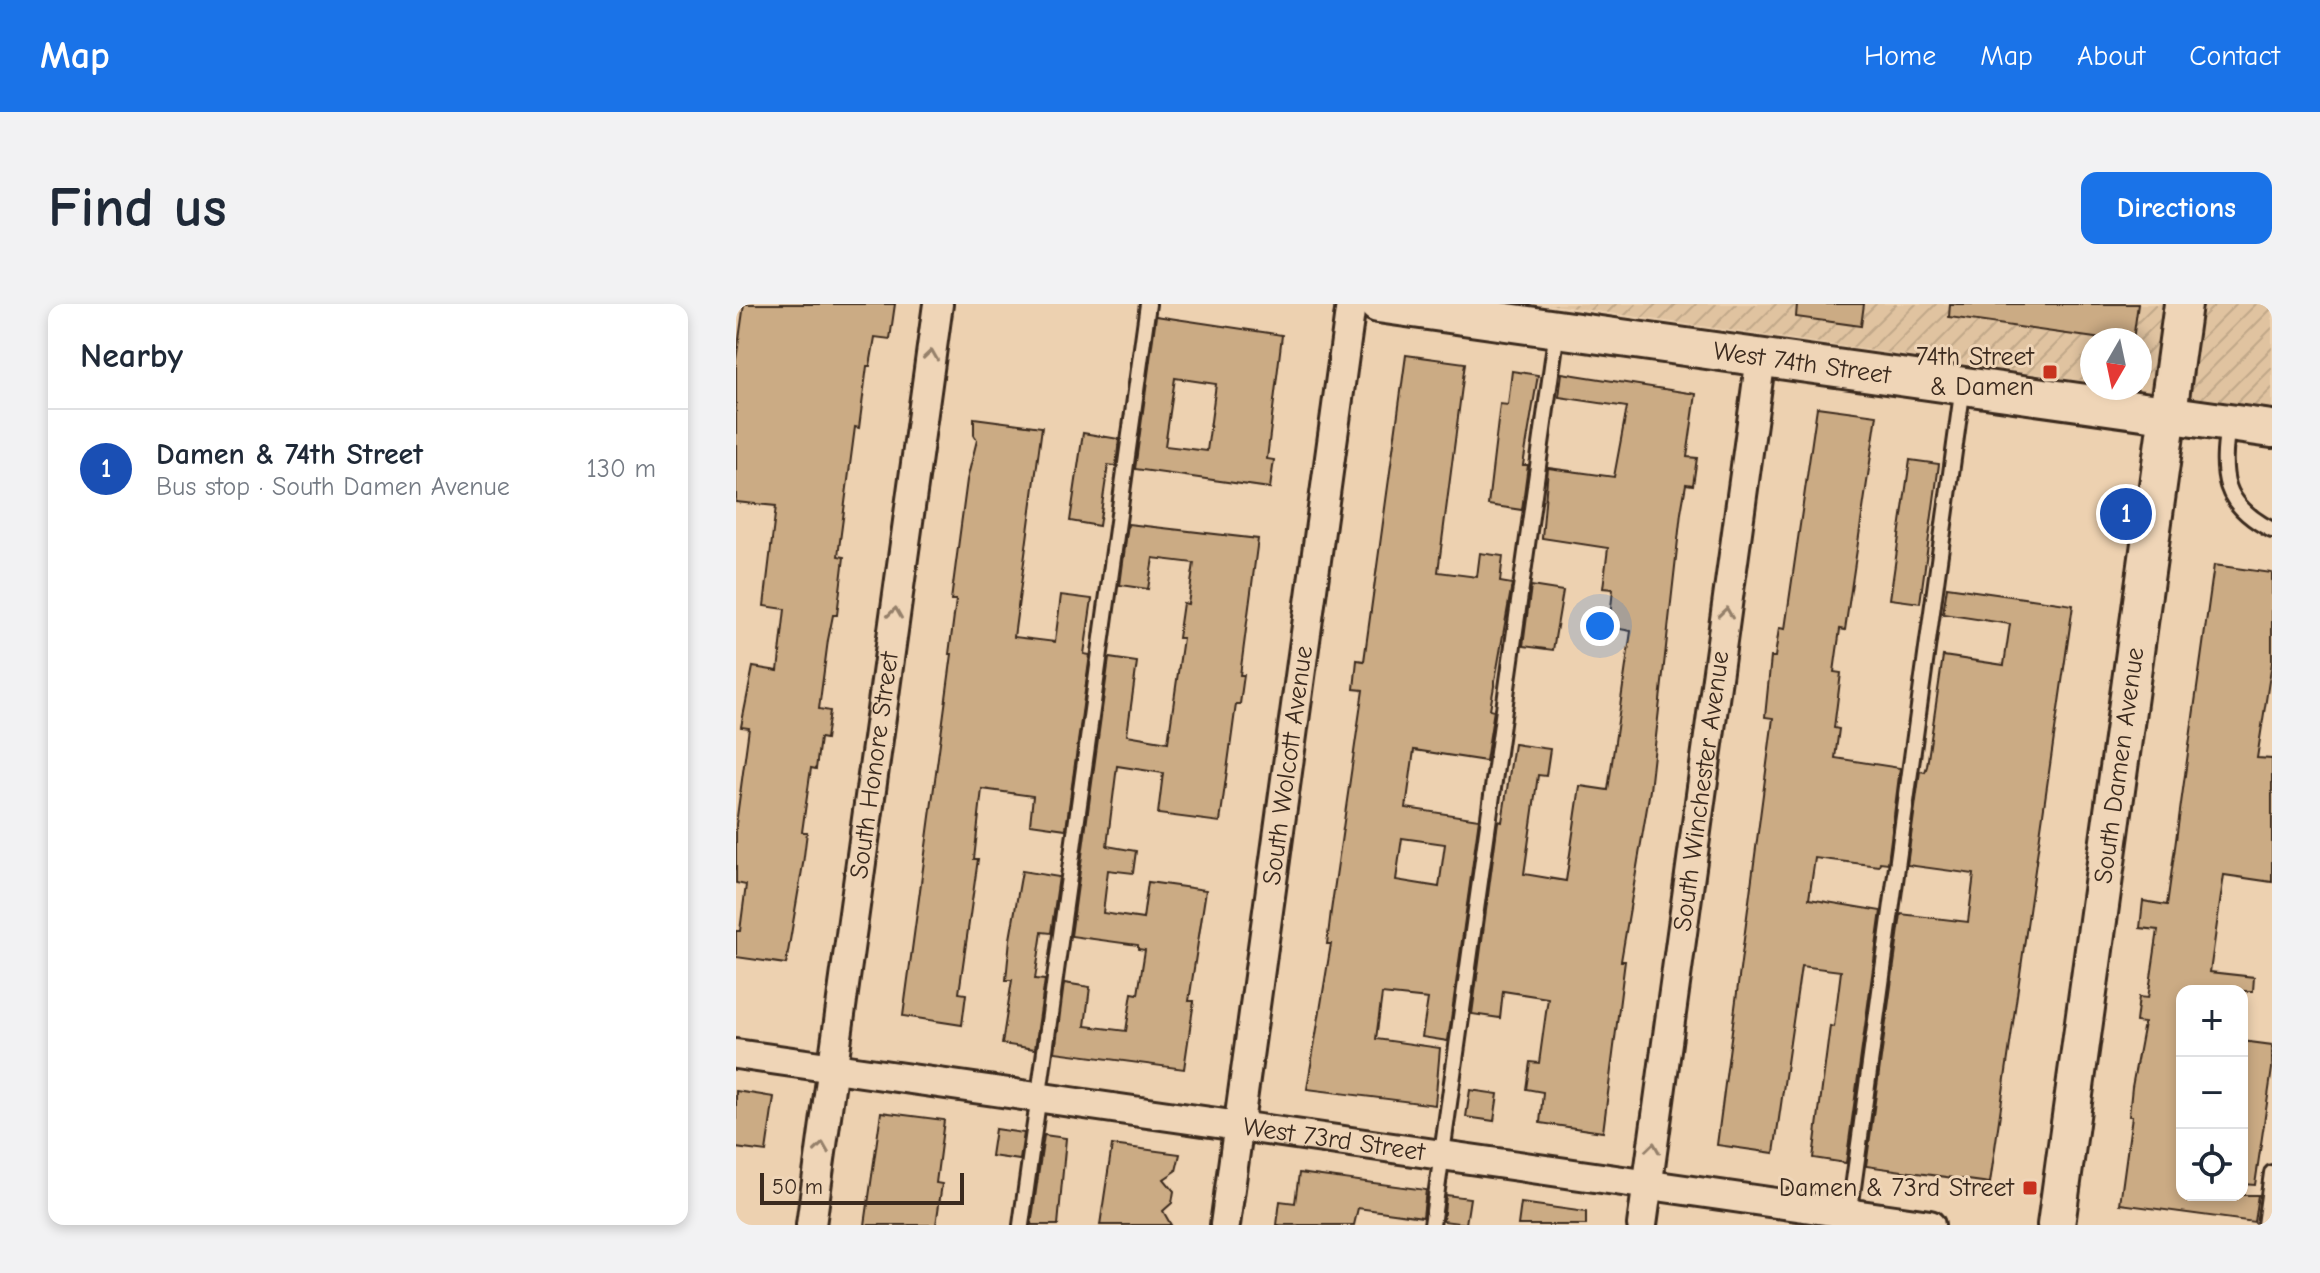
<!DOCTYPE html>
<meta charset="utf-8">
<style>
:root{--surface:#fff;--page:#f2f2f3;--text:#1f2937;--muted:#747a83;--line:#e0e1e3;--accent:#1a73e8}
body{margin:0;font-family:"Comic Neue",sans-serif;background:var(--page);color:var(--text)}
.controls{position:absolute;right:24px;bottom:24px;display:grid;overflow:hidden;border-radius:16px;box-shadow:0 4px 12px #0003}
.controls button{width:72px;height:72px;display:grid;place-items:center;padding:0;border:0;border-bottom:2px solid var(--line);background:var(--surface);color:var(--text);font:40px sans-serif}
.compass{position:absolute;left:1344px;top:24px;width:72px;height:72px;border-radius:50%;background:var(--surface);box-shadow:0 4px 12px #0003;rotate:189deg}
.scale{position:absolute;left:24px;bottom:20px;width:204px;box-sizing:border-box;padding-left:8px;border:4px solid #3b2a1e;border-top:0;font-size:22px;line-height:28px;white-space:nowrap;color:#3b2a1e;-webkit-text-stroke:6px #efd5b7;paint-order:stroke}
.you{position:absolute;left:864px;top:322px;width:28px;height:28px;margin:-20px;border:6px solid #fff;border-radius:50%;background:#1a73e8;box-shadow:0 0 0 12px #1a73e833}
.badge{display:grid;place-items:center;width:52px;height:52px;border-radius:50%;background:var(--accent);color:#fff;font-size:26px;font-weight:700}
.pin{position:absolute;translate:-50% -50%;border:4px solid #fff;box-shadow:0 2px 8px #0006}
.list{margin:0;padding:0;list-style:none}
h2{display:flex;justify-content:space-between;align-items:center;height:104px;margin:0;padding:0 32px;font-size:34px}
h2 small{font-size:26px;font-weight:400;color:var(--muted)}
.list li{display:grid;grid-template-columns:52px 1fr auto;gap:24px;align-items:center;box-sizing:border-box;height:120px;padding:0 32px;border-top:2px solid var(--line)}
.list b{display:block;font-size:30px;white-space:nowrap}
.list p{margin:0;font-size:26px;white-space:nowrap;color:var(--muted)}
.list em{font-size:26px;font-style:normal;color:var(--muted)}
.icon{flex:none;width:44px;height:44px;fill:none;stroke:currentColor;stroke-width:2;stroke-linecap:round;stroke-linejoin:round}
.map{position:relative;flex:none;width:1536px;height:921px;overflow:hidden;border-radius:16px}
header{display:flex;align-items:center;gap:48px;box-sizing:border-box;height:112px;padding:0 40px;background:var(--accent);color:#fff}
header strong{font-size:38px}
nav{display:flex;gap:44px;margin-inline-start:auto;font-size:28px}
.intro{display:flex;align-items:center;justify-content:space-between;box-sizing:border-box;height:192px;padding:0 48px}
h1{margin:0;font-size:56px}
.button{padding:20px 36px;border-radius:16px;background:var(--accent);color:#fff;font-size:28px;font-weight:700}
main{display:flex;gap:48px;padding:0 48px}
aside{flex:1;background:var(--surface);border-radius:16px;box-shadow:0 4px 12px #0003}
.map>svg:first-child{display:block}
.industrial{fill:url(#industrial-furrows)}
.building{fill:#cbab84;stroke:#3b2a1e;stroke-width:2;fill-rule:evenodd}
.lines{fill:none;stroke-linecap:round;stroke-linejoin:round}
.service-casing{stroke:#3b2a1e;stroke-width:20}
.minor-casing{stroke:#3b2a1e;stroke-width:34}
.tertiary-casing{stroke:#3b2a1e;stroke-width:42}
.service{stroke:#efd5b7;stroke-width:14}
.minor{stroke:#efd5b7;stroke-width:28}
.tertiary{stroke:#efd5b7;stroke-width:36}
.oneway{stroke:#95806a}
.poi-dot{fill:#c8321e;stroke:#efd5b7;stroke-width:3}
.labels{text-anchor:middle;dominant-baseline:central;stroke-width:6;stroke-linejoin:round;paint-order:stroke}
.poi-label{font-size:26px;fill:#3b2a1e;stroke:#efd5b7;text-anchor:end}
.street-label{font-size:26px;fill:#3b2a1e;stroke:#efd5b7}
</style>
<header>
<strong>Map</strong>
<nav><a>Home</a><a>Map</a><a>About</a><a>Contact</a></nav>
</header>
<div class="intro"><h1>Find us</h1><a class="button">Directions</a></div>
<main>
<aside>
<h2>Nearby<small></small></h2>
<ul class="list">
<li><span class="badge" style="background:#1a4fb4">1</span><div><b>Damen &amp; 74th Street</b><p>Bus stop · South Damen Avenue</p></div><em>130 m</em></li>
</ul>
</aside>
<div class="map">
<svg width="1536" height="921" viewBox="0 0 1536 921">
<defs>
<pattern id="industrial-furrows" width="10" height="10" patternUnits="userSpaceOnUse" patternTransform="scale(2)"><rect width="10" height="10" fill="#e0c3a0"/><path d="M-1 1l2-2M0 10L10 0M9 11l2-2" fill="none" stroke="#c1a889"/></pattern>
</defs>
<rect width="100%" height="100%" fill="#edd1b0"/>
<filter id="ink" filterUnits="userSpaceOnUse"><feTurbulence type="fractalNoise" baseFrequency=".0125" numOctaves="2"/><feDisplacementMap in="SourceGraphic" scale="16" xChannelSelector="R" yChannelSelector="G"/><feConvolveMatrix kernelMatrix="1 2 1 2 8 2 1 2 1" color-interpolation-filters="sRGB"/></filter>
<g filter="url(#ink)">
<path class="industrial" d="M 811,0 L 1536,0 L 1536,104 L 1397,84 L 1404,84 L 1404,36 L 1356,36 L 1356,78 Z"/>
<path class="building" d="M 8,0 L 159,0 L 154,35 L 139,33 L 134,62 L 131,62 L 123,124 L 119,123 L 102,252 L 108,253 L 101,311 L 97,311 L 92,336 L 83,405 L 94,407 L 90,435 L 84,434 L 80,465 L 75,464 L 66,528 L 71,528 L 67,560 L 50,660 L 0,653 L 0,627 L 4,627 L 10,581 L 0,579 L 0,520 L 13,424 L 5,423 L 17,363 L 42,367 L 49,305 L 28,302 L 40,202 L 0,198 L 0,56 Z
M 1061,0 L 1128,0 L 1125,22 L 1060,13 Z
M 1214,0 L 1402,0 L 1397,36 L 1373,36 L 1213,13 Z
M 420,12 L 546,31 L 531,155 L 538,156 L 534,184 L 399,165 ZM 439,74 L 480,80 L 471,147 L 429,142 Z
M 670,51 L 729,59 L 702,268 L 741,273 L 744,249 L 767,252 L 764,278 L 776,280 L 754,405 L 758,406 L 750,457 L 678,446 L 670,504 L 743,515 L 712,737 L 686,733 L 692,695 L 646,690 L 640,735 L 704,744 L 699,801 L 571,785 L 595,640 L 591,640 L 595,607 L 627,386 L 618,385 L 621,356 L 628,357 ZM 666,534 L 709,540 L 703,583 L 660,576 Z
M 776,67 L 802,71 L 787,161 L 792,161 L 786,206 L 752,201 L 764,100 L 772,101 Z
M 826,69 L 960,90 L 951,153 L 961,154 L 957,181 L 950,180 L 945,209 L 914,486 L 885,657 L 889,657 L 867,828 L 804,819 L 807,788 L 790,785 L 794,758 L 803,759 L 812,694 L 767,687 L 764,714 L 736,710 L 762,517 L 766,518 L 778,440 L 814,445 L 810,472 L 802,471 L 788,570 L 830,577 L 844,482 L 872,486 L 895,327 L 873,323 L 877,285 L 867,284 L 872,244 L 806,234 L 812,164 L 878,173 L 891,103 L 823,93 Z
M 1081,103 L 1141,111 L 1109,326 L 1104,325 L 1098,368 L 1105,369 L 1098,424 L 1103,425 L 1099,454 L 1164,464 L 1152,559 L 1144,558 L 1143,562 L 1079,554 L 1073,595 L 1145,607 L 1110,859 L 1077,854 L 1094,722 L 1098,723 L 1105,667 L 1065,662 L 1038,849 L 981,841 L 1037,414 L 1029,413 L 1035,353 L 1039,353 L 1043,324 L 1049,325 Z
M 238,114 L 306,123 L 278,333 L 319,338 L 325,291 L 356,295 L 348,350 L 354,351 L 330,525 L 294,520 L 297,492 L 246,485 L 238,555 L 242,555 L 223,689 L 230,690 L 226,721 L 167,712 L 216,350 L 213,350 L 220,296 L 215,296 L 231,176 L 241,136 L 238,131 Z
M 347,129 L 383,135 L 380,162 L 372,161 L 363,222 L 334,217 Z
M 1174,156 L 1203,160 L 1184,299 L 1154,295 Z
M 392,220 L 522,235 L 504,371 L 508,371 L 504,400 L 500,400 L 484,518 L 422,510 L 427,469 L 381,462 L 371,542 L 400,547 L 397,569 L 372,566 L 367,609 L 407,615 L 412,578 L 470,586 L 453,697 L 458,697 L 448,765 L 319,748 L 328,679 L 354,683 L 349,722 L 390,727 L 396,689 L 402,690 L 409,646 L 402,645 L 402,641 L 335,632 L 373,354 L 401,358 L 391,431 L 432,438 L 447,334 L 442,334 L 447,299 L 452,300 L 458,259 L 417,254 L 412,285 L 384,281 Z
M 1478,261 L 1536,269 L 1536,358 L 1521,454 L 1536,455 L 1536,578 L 1488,571 L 1474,668 L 1518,673 L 1517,687 L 1446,687 L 1446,891 L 1522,891 L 1518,918 L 1384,900 L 1396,812 L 1393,812 L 1396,783 L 1408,719 L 1400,718 L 1403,693 L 1412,694 L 1422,626 L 1404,624 L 1407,597 L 1431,601 Z
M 795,282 L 827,287 L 817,346 L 787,342 Z
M 1211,283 L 1337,301 L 1254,879 L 1130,862 L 1165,610 L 1232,618 L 1238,570 L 1171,561 L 1184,467 L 1189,468 L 1191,462 L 1207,352 L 1268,361 L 1274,320 L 1207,310 Z
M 286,567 L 323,573 L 315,629 L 306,628 L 299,675 L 309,676 L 299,745 L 266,740 L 276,676 L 270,676 L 274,635 Z
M 1506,737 L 1536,741 L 1536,765 L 1519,881 L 1506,880 Z
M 734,786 L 762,790 L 758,817 L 730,813 Z
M 0,787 L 38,793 L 30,848 L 0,844 Z
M 145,808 L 208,816 L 200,879 L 206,880 L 200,921 L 129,921 Z
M 259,825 L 288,829 L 284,856 L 255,852 Z
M 308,831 L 330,834 L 322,921 L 295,921 Z
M 376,841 L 444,850 L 440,867 L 428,875 L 438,887 L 436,899 L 427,907 L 435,921 L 364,921 Z
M 563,869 L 690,886 L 687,913 L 622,904 L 618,921 L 541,921 L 544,897 L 559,899 Z
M 710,891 L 734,894 L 730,920 L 707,917 Z
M 785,899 L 850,908 L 850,921 L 782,921 Z"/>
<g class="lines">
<g class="service-casing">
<path id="service" d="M 1492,119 C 1485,171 1485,200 1536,226
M 1113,913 L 1227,82
M 285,921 L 412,0
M 696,921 L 821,26
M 1529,921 L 1536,869"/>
</g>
<g class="minor-casing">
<g id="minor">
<path id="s1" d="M 0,750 L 1194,921"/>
<path id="s2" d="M 75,921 L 202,0"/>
<path id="s3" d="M 489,921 L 615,0"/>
<path id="s4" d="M 906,921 L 1025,53"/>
</g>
</g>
<g class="tertiary-casing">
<g id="tertiary">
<path id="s5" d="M 642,0 L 1536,125"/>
<path id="s6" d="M 1320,921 L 1447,0"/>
</g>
</g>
<use href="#service" class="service"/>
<use href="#minor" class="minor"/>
<use href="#tertiary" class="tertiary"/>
</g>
<defs><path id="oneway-chevron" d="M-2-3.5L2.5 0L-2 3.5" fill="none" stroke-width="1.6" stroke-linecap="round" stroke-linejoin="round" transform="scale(2)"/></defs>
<g class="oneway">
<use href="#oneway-chevron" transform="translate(195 51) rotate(-82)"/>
<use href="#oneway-chevron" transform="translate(159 309) rotate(-82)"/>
<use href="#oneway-chevron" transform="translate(990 309) rotate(-82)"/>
<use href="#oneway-chevron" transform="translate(86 844) rotate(-82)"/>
<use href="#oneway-chevron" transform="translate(917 844) rotate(-82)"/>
</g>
</g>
<g class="poi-dot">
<rect x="1306" y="60" width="16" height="16" rx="4"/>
<rect x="1286" y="876" width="16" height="16" rx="4"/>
</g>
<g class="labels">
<g class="poi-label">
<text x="1298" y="53">74th Street<tspan x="1298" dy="30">&amp; Damen</tspan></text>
<text x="1278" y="884">Damen &amp; 73rd Street</text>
</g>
<g class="street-label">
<text stroke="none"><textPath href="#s5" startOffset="428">West 74th Street</textPath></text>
<text stroke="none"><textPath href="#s2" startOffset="464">South Honore Street</textPath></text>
<text stroke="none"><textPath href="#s3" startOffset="464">South Wolcott Avenue</textPath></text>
<text stroke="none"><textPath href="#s6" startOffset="464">South Damen Avenue</textPath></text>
<text stroke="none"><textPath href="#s4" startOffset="438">South Winchester Avenue</textPath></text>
<text stroke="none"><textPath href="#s1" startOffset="604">West 73rd Street</textPath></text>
</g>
</g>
</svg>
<div class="controls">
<button>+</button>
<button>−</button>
<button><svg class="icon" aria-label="locate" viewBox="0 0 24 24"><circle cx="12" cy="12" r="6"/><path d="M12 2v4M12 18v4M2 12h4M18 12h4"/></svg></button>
</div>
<svg class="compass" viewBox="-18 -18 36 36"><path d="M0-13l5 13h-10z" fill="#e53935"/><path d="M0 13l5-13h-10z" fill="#747a83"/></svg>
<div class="scale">50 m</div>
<div class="you"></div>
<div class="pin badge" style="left:1390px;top:210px;background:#1a4fb4">1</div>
</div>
</main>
